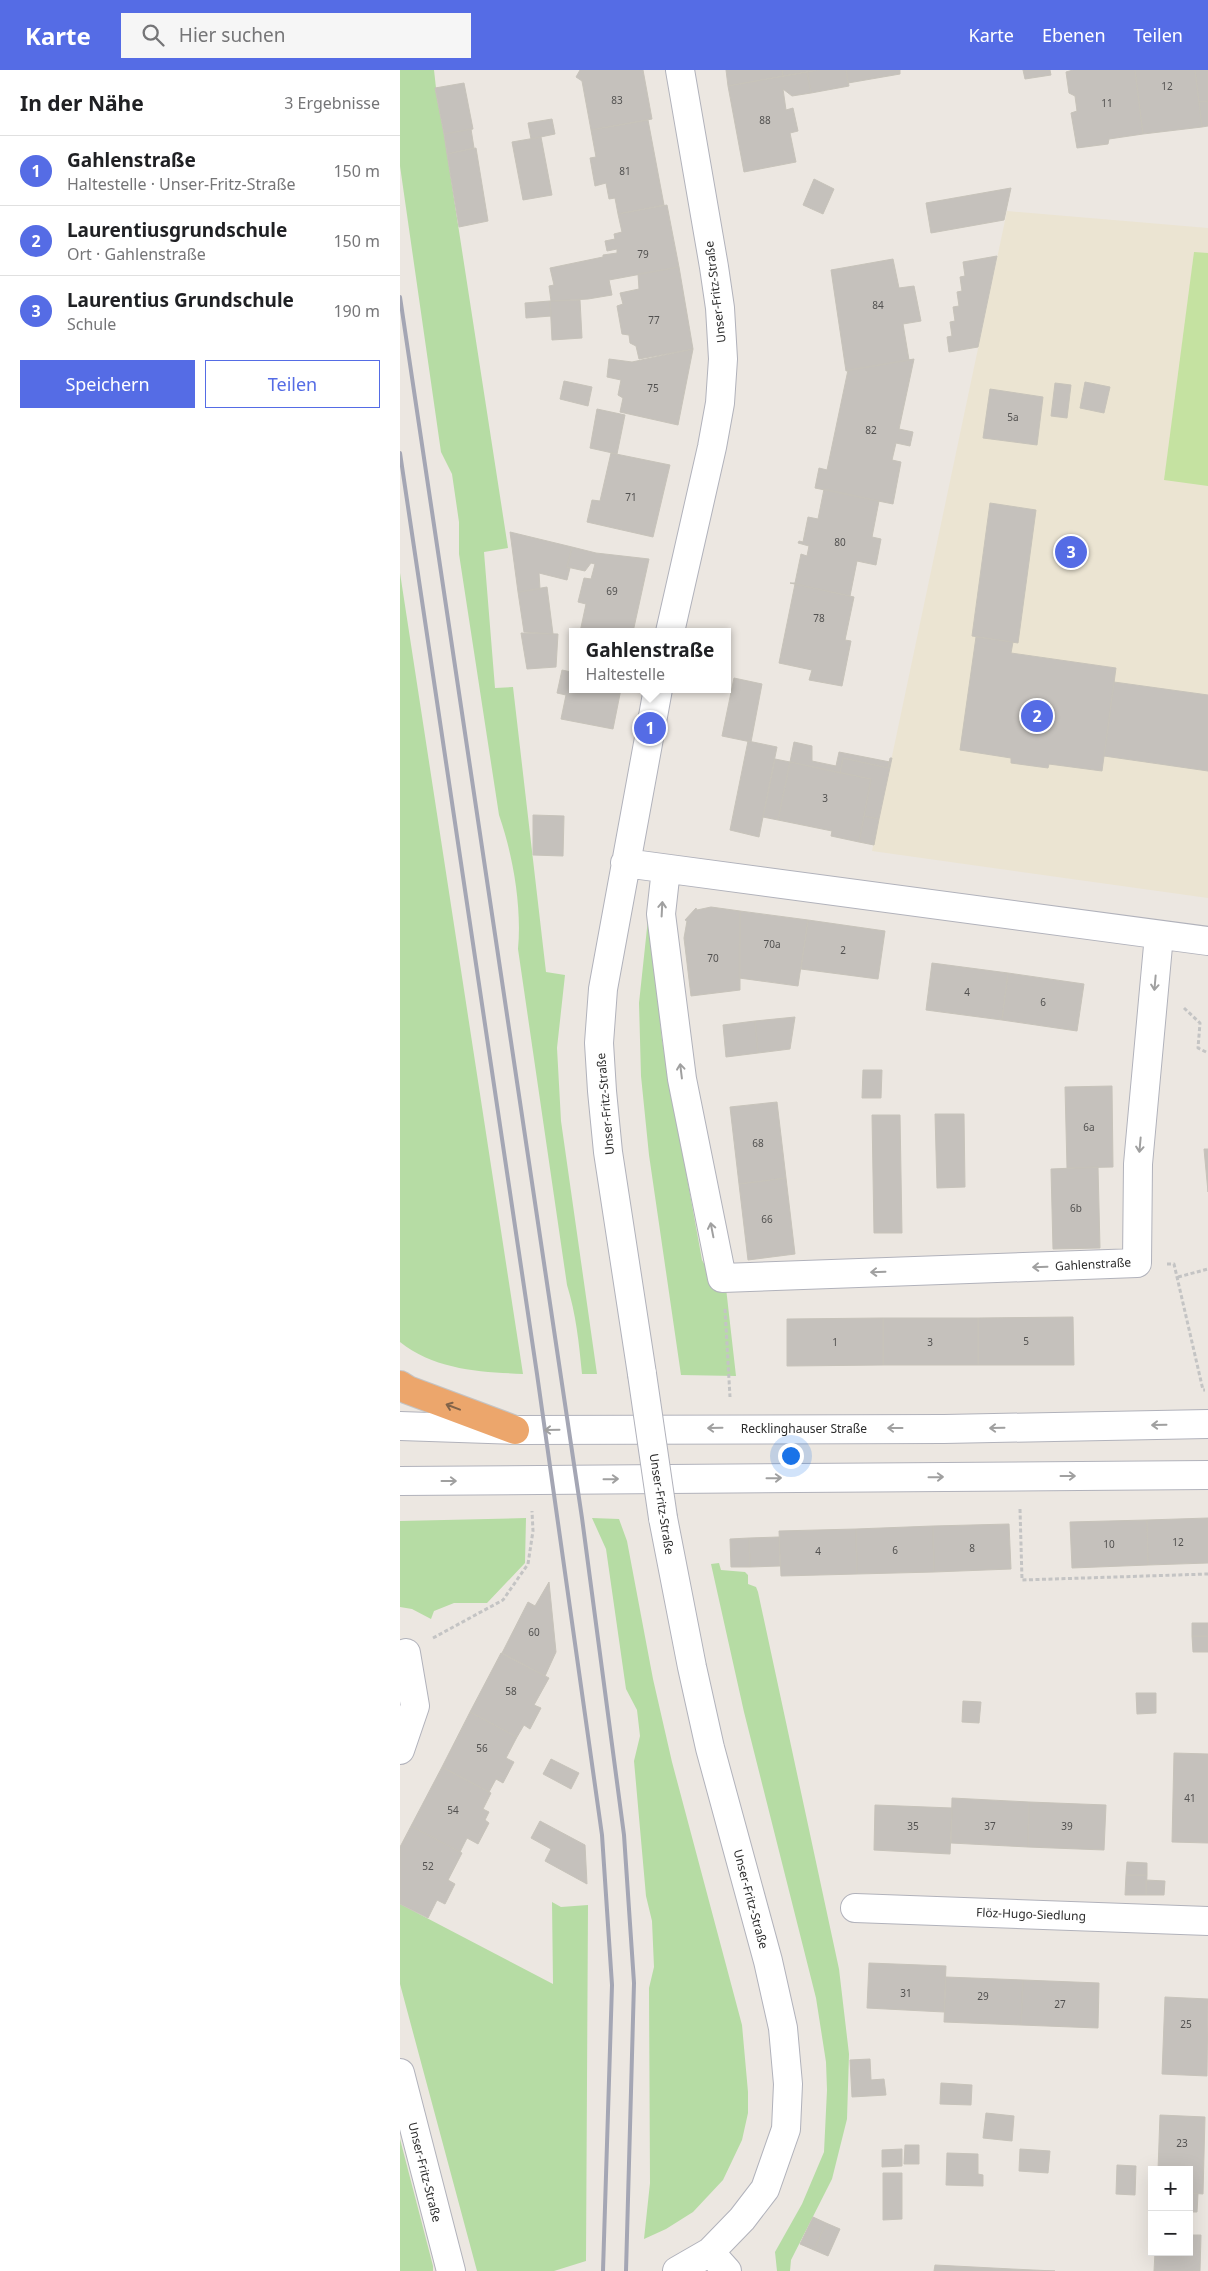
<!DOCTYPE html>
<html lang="de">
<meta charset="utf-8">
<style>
:root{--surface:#fff;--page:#f6f6f6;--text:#202124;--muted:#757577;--line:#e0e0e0;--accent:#556ce5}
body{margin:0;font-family:"Noto Sans",sans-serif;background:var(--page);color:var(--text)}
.controls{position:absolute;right:15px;bottom:15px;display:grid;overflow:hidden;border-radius:0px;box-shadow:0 5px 20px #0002}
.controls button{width:45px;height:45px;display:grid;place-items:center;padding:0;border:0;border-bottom:1px solid var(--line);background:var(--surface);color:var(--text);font:25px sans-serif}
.you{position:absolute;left:390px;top:1385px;width:18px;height:18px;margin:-12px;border:4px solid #fff;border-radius:50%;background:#1a73e8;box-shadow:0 0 0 8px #1a73e833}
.badge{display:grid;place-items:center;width:32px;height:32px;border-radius:50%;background:var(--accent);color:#fff;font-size:16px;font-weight:700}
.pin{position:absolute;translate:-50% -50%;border:2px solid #fff;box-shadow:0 1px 5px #0006}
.popup{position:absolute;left:169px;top:558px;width:162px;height:65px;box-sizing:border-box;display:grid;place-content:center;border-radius:0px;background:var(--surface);filter:drop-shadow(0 1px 4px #0005);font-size:16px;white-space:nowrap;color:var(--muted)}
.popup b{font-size:19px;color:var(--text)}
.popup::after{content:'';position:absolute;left:50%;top:100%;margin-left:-10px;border:10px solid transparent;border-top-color:var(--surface)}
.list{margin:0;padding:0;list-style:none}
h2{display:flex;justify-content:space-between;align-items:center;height:65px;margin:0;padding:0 20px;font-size:21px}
h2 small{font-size:16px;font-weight:400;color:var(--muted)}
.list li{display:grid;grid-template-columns:32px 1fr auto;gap:15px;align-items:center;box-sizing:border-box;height:70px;padding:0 20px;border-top:1px solid var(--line)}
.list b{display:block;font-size:19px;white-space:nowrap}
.list p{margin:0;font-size:16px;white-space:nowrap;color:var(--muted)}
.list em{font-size:16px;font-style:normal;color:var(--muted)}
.actions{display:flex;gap:10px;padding:15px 20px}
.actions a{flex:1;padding:11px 0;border:1px solid var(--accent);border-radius:0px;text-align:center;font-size:18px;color:var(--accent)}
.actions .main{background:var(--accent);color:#fff}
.icon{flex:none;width:28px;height:28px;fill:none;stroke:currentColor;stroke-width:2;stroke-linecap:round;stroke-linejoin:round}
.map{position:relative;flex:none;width:808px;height:2201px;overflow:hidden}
header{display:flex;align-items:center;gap:30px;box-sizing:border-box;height:70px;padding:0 25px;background:var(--accent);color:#fff}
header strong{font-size:24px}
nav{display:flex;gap:28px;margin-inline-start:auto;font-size:18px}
.search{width:350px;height:45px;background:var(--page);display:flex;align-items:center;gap:12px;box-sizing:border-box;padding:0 18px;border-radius:0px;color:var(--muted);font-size:19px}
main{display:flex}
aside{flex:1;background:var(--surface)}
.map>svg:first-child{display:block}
.education{fill:#ebe4d2}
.green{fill:#b6dca4}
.pitch{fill:#c5e2a1}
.building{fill:#c5c1bc;stroke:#c7c3ba}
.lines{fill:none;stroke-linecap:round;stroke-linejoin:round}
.street-casing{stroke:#b1b2bb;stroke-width:30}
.secondary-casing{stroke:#b1b2bb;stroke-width:30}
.highway-casing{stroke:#c4c4c4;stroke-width:30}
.path{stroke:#c4c4c4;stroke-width:3;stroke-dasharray:4 2.5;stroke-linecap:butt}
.street{stroke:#fff;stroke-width:28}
.secondary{stroke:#fff;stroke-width:28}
.highway{stroke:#eca66c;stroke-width:28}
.rail{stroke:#a4a6b4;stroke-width:4}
.street-bridge-casing{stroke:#b1b2bb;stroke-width:30;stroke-linecap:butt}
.street-bridge{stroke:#fff;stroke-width:28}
.oneway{stroke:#a0a0a0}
.oneway2{stroke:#826349}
.labels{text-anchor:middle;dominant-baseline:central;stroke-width:4;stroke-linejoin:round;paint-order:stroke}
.number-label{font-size:10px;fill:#525150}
.street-label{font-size:12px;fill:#2c2c2c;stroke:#fff}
</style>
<header>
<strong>Karte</strong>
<div class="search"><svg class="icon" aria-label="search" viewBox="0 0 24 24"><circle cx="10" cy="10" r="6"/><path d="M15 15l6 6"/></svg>Hier suchen</div>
<nav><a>Karte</a><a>Ebenen</a><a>Teilen</a></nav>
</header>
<main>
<aside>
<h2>In der Nähe<small>3 Ergebnisse</small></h2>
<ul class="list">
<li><span class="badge">1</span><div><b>Gahlenstraße</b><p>Haltestelle · Unser-Fritz-Straße</p></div><em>150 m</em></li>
<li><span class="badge">2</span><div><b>Laurentiusgrundschule</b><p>Ort · Gahlenstraße</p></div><em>150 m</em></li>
<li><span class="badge">3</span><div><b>Laurentius Grundschule</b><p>Schule</p></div><em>190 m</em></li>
</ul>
<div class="actions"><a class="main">Speichern</a><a>Teilen</a></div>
</aside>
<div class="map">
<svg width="808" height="2201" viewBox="0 0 808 2201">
<rect width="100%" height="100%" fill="#ece7e1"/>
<path class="education" d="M 607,141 L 808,158 L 808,828 L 472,781 Z"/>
<path class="green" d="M 0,0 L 34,0 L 36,18 L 35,18 L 44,64 L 108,478 L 84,482 L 95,618 L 113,617 L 146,902 L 165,905 L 157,978 L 161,1051 L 197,1304 L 182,1304 C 179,1273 176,1244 167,1215 L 118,879 C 122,837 113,785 99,745 L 59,484 L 59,452 L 52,404 L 41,382 L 0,96 Z
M 0,503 L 123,1304 C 80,1302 35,1300 0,1272 Z
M 248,849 L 250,851 L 262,970 L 302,1190 L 312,1208 L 326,1218 L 336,1306 L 281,1305 L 249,1085 L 241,1006 L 239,933 Z
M 126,1448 L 125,1493 L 87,1533 L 54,1533 L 34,1541 L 31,1549 L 12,1539 L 0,1537 L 0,1451 Z
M 192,1448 L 219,1449 L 227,1471 L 253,1609 L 272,1692 L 342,1955 L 348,2022 L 348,2043 L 342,2070 L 323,2110 L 293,2142 L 266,2159 L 244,2169 L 250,2113 L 249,1918 L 254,1897 L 252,1851 L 246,1826 L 234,1691 L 240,1666 L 237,1640 L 226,1619 L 206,1479 Z
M 319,1493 L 321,1500 L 345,1502 L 348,1505 L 348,1514 L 356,1517 L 358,1522 L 439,1899 L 449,1984 L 447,2049 L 432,2109 L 391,2190 L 390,2201 L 377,2201 L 375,2182 L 402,2134 L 424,2082 L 427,2020 L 426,1992 L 416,1928 L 344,1642 L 311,1494 Z
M 152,1832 L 161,1837 L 188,1835 L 186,2191 L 154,2201 L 77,2201 L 0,1914 L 0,1834 L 153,1914 Z
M 0,2069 L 33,2196 L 33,2201 L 0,2201 Z"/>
<path class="pitch" d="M 794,182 L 808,183 L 808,416 L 764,410 Z"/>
<path class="building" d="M 180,0 L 243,0 L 252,49 L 191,60 L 182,11 L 176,7 Z
M 326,0 L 382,0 L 383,6 L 328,16 Z
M 382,0 L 418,0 L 383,6 Z
M 418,0 L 446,0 L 449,16 L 411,23 L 407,2 Z
M 446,0 L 500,0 L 500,4 L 448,13 Z
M 623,0 L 650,0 L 651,5 L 625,9 Z
M 735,0 L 743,64 L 709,69 L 708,74 L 677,78 L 671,43 L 677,41 L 675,26 L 669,23 L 666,2 L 673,0 Z
M 735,0 L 795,0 L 802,57 L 743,64 Z
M 795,0 L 808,0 L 808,31 L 799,32 Z
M 407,2 L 411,23 L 392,26 L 383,19 L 386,40 L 393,38 L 398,61 L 390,63 L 396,92 L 344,102 L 328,16 Z
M 64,13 L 73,59 L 44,64 L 35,18 Z
M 808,31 L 808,56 L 802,57 L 799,32 Z
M 152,49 L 155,64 L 131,69 L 128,53 Z
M 248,50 L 264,135 L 218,144 L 215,128 L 209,129 L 206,113 L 195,116 L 190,88 L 196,87 L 191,60 Z
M 71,59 L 74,78 L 47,84 L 44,64 Z
M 141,67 L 152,125 L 123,130 L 112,72 Z
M 76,78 L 88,151 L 59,157 L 47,84 Z
M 414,109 L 434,119 L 423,144 L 403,135 Z
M 611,118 L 604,150 L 531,163 L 526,133 Z
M 267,135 L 279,197 L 209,210 L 212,225 L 188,229 L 151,231 L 149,216 L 154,215 L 150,198 L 203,187 L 203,185 L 217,183 L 217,179 L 207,181 L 205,171 L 215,169 L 214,164 L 222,162 L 218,144 Z
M 597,186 L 578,277 L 549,282 L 547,267 L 552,266 L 550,252 L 555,251 L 553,237 L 559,236 L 557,222 L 562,221 L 560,207 L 565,206 L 563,192 Z
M 493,189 L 499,218 L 514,216 L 521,251 L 503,254 L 509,290 L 446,301 L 431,200 Z
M 279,197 L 293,279 L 239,289 L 236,276 L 230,273 L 229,265 L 222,264 L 217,236 L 223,234 L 220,223 L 239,219 L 238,204 Z
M 180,230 L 182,268 L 152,270 L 150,231 Z
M 150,231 L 151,246 L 126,248 L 125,233 Z
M 293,279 L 278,355 L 220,342 L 223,328 L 218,325 L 221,310 L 207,307 L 209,289 L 232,292 Z
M 514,289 L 499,359 L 513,362 L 510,376 L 496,373 L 492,390 L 501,392 L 493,434 L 415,418 L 419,398 L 427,400 L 448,300 Z
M 164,311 L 192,317 L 188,336 L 160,329 Z
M 685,312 L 710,317 L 704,343 L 680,338 Z
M 655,313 L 671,315 L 667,348 L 651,346 Z
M 590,319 L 643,327 L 637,375 L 583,368 Z
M 197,339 L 225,345 L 217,384 L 190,378 Z
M 211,383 L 270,395 L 253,467 L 187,452 L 192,430 L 200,431 Z
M 424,419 L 479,431 L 472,467 L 481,469 L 476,495 L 457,491 L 450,526 L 390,513 L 395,513 L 401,484 L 407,486 L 409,476 L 398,473 L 399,471 L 403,472 L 408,447 L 418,449 Z
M 590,433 L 636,440 L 618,573 L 572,566 Z
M 110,462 L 172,477 L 167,497 L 170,498 L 167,510 L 139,503 L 140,519 L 118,522 Z
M 172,477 L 196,483 L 249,489 L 233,562 L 180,562 L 186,534 L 178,532 L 184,508 L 191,509 L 195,494 L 191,493 L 185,501 L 167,497 Z
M 395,514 L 454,527 L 445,570 L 451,571 L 442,616 L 409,610 L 412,600 L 379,593 Z
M 147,517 L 153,564 L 124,562 L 118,522 Z
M 121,563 L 158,564 L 156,597 L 127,599 Z
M 576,567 L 613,572 L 611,583 L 716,598 L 702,701 L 649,694 L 648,698 L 611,693 L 611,688 L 560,680 Z
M 172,596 L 172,619 L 221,619 L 213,659 L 161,649 L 166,625 L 157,623 L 162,600 L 171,602 Z
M 334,608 L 362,614 L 351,672 L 322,666 Z
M 714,612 L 808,625 L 808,701 L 704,686 Z
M 348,671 L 377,677 L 359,767 L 330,760 Z
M 394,672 L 412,676 L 412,691 L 436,696 L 439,682 L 490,692 L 488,698 L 443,688 L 440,703 L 390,692 Z
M 443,688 L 488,698 L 490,688 L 492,688 L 479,749 L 464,746 L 471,709 L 440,703 Z
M 375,689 L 390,692 L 378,750 L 363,747 Z
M 390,692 L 471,709 L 459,772 L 431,766 L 432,761 L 378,750 Z
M 133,745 L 164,746 L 163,786 L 133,785 Z
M 464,746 L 479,749 L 474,775 L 459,772 Z
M 311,837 L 340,841 L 340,920 L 291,926 L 284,868 L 287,851 L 285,850 L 296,838 L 297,840 Z
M 340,841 L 408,850 L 398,916 L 339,908 Z
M 408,850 L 485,861 L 478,909 L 401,899 Z
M 532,893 L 608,903 L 602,950 L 526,940 Z
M 608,903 L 684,914 L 677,961 L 602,950 Z
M 395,947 L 390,979 L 358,983 L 355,951 Z
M 355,951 L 358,983 L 326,987 L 323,955 Z
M 463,1000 L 482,1000 L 481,1028 L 462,1028 Z
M 712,1016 L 713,1097 L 667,1098 L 665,1017 Z
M 377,1032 L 386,1108 L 339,1114 L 330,1037 Z
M 535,1044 L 564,1044 L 565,1117 L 537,1118 Z
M 472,1045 L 500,1045 L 502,1163 L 474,1163 Z
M 804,1079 L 808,1079 L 808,1122 Z
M 698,1097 L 700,1178 L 653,1179 L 651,1099 Z
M 386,1108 L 395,1184 L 348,1190 L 339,1114 Z
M 673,1247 L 674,1295 L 578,1295 L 578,1248 Z
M 483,1248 L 578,1248 L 578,1295 L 483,1295 Z
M 483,1248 L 483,1295 L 387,1296 L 387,1249 Z
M 808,1448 L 808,1493 L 748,1495 L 747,1450 Z
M 747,1450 L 748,1495 L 672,1498 L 670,1452 Z
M 609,1454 L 611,1499 L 534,1502 L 533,1456 Z
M 533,1456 L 534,1502 L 457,1504 L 456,1459 Z
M 456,1459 L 457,1504 L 381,1506 L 379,1461 Z
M 379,1467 L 380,1496 L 350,1497 L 349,1468 Z
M 349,1468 L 350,1497 L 331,1497 L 330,1469 Z
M 149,1512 L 156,1582 L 145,1606 L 102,1583 L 128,1532 L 135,1536 Z
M 792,1553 L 808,1553 L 808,1566 L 792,1566 Z
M 792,1566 L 808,1566 L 808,1582 L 793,1582 Z
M 101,1583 L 149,1608 L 134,1635 L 141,1638 L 130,1659 L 124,1655 L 117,1667 L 70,1642 Z
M 736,1623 L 756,1623 L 756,1643 L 737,1644 Z
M 563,1631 L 581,1632 L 579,1653 L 562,1652 Z
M 70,1642 L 117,1667 L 106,1688 L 114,1692 L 103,1713 L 96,1709 L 89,1722 L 42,1697 Z
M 774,1683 L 808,1684 L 808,1773 L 772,1772 Z
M 151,1689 L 179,1703 L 171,1719 L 143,1704 Z
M 42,1697 L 91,1723 L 83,1739 L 89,1742 L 85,1750 L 89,1753 L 78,1774 L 67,1768 L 60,1782 L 11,1756 Z
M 552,1728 L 629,1732 L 628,1777 L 551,1773 Z
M 629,1732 L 706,1735 L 704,1780 L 628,1777 Z
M 475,1735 L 552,1738 L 550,1784 L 474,1780 Z
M 140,1751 L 185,1775 L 187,1814 L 145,1791 L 151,1779 L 131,1768 Z
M 11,1756 L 62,1783 L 48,1810 L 55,1814 L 45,1834 L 37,1830 L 28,1848 L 0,1834 L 0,1777 Z
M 727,1792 L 747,1793 L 747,1805 L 726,1805 Z
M 726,1805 L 747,1805 L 746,1825 L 725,1825 Z
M 746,1810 L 765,1811 L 764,1825 L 746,1825 Z
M 469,1893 L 546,1896 L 544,1942 L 467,1938 Z
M 546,1907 L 623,1910 L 621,1955 L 544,1952 Z
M 623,1910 L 699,1913 L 698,1958 L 621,1955 Z
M 765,1927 L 808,1929 L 807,2006 L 762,2004 Z
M 470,1989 L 471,2010 L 484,2009 L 486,2025 L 452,2027 L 450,1990 Z
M 541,2013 L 572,2015 L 571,2035 L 540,2034 Z
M 586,2043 L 614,2046 L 612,2071 L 583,2068 Z
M 760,2045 L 805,2047 L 803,2124 L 789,2123 L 789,2100 L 758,2100 Z
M 505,2075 L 519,2075 L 519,2094 L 504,2094 Z
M 502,2079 L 502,2096 L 482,2097 L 482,2080 Z
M 620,2079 L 650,2081 L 648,2103 L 619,2101 Z
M 547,2083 L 578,2084 L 578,2104 L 583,2105 L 583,2116 L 546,2115 Z
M 717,2095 L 736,2096 L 735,2125 L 716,2124 Z
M 483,2103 L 502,2103 L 502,2149 L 483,2150 Z
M 789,2123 L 798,2124 L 797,2142 L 789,2142 Z
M 413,2147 L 426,2153 L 414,2180 L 400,2174 Z
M 426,2153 L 440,2159 L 428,2186 L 414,2180 Z
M 789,2165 L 801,2165 L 800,2201 L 754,2201 L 755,2182 L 789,2182 Z
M 535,2195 L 612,2199 L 612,2201 L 534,2201 Z
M 612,2199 L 655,2201 L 612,2201 Z"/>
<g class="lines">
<g class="street-casing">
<path id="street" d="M 270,562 L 312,377 L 320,333 L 323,289 L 320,238 L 314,197 L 280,0
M 225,793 L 808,871
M 266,799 L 261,844 L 282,1009 L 322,1208 L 737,1193 L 738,1094 L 759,865
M 242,1304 L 208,1082 L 202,1021 L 199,973 L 203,919 L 258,619
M 263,1448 L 292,1597 L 310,1678 L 368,1891 L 383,1958 L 388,2014 L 386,2059 L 365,2119 L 342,2149 L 310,2182 L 277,2201
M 0,1680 L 15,1636 L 6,1583
M 455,1838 L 808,1851
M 0,2003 L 51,2201
M 310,2182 L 327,2201"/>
</g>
<g class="secondary-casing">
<path id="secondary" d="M 0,1356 L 115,1360 L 544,1359 L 808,1354
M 0,1411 L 808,1405"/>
</g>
<g class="highway-casing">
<path id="highway" d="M 0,1315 L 8,1320 L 115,1360"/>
</g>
<path class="path" d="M 784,938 L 800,953 L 798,978 L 808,983
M 767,1194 L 774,1194 L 803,1320 L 805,1320
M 778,1207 L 808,1199
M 325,1239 L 330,1327
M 620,1439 L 622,1510 L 808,1504
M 33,1568 L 103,1530 L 128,1494 L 133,1461 L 132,1441"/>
<use href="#street" class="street"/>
<use href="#secondary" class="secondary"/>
<use href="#highway" class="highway"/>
<path class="rail" d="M 0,227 L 182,1448 L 224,1765 L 234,1913 L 226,2201
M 0,383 L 137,1304 L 202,1765 L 212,1915 L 203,2201"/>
<g class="street-bridge-casing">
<path id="street-bridge" d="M 242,1304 L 263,1448"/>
</g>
<use href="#street-bridge" class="street-bridge"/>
</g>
<defs><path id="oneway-shaft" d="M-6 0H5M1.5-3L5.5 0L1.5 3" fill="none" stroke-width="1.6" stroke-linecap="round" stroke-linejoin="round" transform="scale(1.25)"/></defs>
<g class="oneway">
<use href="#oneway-shaft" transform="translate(262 839) rotate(-87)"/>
<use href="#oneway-shaft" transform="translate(755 913) rotate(95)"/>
<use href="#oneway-shaft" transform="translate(281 1001) rotate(-97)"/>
<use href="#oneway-shaft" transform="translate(740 1075) rotate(95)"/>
<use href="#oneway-shaft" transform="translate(312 1160) rotate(-101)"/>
<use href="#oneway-shaft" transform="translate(640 1197) rotate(178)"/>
<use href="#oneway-shaft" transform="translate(478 1202) rotate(178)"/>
<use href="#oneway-shaft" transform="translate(759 1355) rotate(179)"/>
<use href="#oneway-shaft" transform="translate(315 1358) rotate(179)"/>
<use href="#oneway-shaft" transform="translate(495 1358) rotate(-180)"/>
<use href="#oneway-shaft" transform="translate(597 1358) rotate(179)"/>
<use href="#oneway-shaft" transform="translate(152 1360) rotate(179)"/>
<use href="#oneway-shaft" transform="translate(668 1406)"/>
<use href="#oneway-shaft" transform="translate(536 1407) rotate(-1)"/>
<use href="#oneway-shaft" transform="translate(374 1408) rotate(-1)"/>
<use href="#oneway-shaft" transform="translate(211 1409) rotate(-1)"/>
<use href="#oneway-shaft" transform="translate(49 1411)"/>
</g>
<use class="oneway2" href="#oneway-shaft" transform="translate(53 1337) rotate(-159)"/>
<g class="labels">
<g class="number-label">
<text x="767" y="16">12</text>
<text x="217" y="30">83</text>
<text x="707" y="33">11</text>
<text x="365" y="50">88</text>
<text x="225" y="101">81</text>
<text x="243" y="184">79</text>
<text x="478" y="235">84</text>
<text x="254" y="250">77</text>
<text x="253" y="318">75</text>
<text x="613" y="347">5a</text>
<text x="471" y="360">82</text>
<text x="231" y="427">71</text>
<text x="440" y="472">80</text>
<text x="212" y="521">69</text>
<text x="419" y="548">78</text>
<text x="425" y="728">3</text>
<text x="372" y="874">70a</text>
<text x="443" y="880">2</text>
<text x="313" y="888">70</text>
<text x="567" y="922">4</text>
<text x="643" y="932">6</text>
<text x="689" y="1057">6a</text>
<text x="358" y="1073">68</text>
<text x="676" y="1138">6b</text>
<text x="367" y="1149">66</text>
<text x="626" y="1271">5</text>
<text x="435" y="1272">1</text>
<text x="530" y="1272">3</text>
<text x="778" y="1472">12</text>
<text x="709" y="1474">10</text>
<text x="572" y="1478">8</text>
<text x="495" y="1480">6</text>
<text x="418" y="1481">4</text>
<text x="134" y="1562">60</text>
<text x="111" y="1621">58</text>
<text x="82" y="1678">56</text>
<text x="790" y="1728">41</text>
<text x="53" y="1740">54</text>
<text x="513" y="1756">35</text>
<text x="590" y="1756">37</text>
<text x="667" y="1756">39</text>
<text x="28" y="1796">52</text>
<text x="506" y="1923">31</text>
<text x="583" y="1926">29</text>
<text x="660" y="1934">27</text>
<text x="786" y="1954">25</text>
<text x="782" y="2073">23</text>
</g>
<g class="street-label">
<text transform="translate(315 222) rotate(-97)">Unser-Fritz-Straße</text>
<text transform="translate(205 1034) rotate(-95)">Unser-Fritz-Straße</text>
<text transform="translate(693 1194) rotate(-3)">Gahlenstraße</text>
<text x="404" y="1358">Recklinghauser Straße</text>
<text transform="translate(262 1434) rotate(81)">Unser-Fritz-Straße</text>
<text transform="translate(351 1829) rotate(75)">Unser-Fritz-Straße</text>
<text transform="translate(631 1844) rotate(2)">Flöz-Hugo-Siedlung</text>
<text transform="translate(25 2102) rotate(76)">Unser-Fritz-Straße</text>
</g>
</g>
</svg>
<div class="controls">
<button>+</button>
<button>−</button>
</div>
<div class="you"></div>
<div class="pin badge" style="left:250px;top:658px">1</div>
<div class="popup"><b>Gahlenstraße</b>Haltestelle</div>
<div class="pin badge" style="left:637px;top:646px">2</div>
<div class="pin badge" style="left:671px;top:482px">3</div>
</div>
</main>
